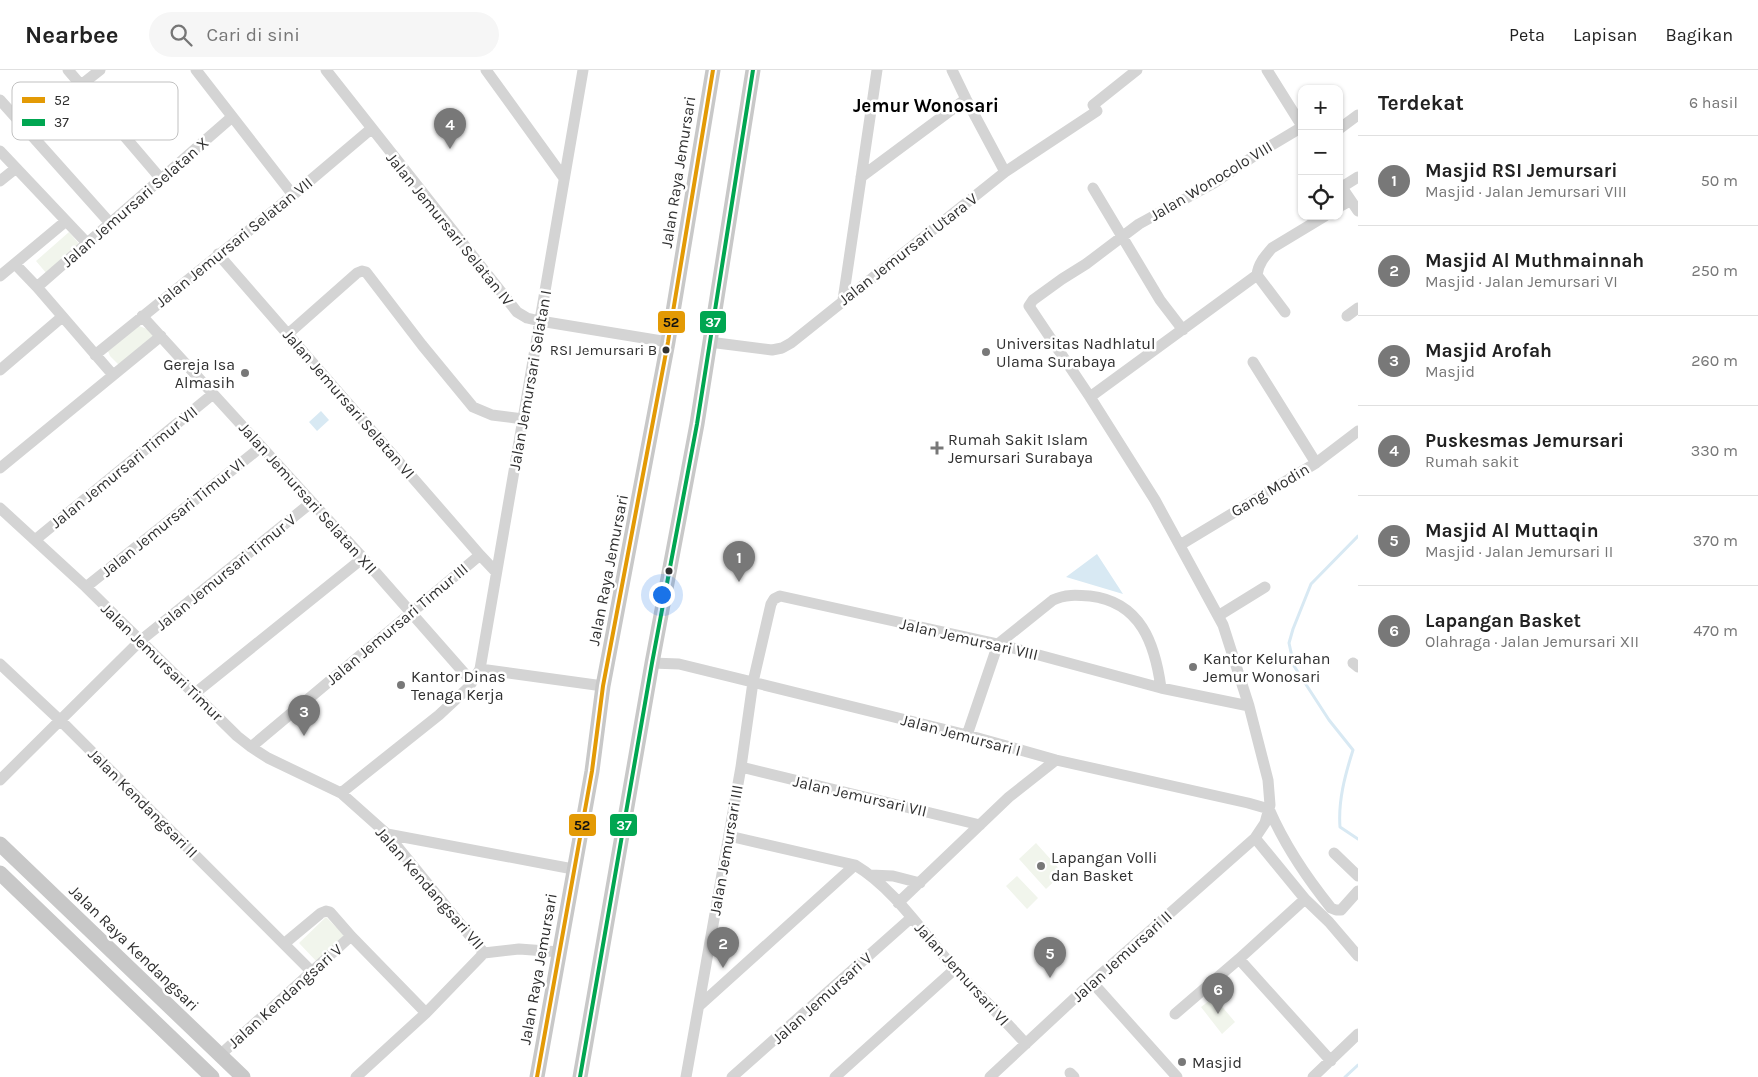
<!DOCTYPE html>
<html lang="id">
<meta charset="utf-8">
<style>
:root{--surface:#fff;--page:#f6f6f6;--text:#222;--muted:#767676;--line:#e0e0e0;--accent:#787878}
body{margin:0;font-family:Karla,sans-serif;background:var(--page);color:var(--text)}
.controls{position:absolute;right:15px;top:15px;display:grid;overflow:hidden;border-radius:10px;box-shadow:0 1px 4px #0004}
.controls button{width:45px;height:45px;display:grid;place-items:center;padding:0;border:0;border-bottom:1px solid var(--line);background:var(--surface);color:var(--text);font:25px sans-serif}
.you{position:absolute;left:661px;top:524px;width:18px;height:18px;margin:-12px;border:4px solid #fff;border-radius:50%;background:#1a73e8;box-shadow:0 0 0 8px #1a73e833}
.badge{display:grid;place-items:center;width:32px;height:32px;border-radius:50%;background:var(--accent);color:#fff;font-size:16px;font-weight:700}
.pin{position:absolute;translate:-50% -41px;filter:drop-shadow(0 1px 2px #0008)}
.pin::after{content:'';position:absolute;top:26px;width:18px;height:15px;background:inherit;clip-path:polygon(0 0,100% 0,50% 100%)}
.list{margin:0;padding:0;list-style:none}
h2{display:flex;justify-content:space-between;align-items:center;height:65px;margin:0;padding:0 20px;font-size:21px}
h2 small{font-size:16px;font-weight:400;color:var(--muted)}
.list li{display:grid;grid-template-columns:32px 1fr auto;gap:15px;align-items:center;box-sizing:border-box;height:90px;padding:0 20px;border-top:1px solid var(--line)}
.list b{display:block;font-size:19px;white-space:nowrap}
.list p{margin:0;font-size:16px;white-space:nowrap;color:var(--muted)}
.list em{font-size:16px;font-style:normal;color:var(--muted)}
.icon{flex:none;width:28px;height:28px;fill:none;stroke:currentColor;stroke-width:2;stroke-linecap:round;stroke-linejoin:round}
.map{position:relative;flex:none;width:1358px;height:1007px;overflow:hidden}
header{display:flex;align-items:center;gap:30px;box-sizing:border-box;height:70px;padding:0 25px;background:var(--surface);border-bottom:1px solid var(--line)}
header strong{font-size:24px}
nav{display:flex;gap:28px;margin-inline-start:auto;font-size:18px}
.search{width:350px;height:45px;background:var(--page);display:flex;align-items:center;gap:12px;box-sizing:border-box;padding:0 18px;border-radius:28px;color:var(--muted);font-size:19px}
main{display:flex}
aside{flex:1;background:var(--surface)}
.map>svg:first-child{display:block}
.green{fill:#f1f5ec}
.water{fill:#d8e9f3}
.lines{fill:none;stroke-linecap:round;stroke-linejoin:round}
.stream{stroke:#d8e9f3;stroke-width:3}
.minor{stroke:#d4d4d4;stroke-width:11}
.major{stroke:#c8c8c8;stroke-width:15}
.bus-1-casing{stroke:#fff;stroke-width:8}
.bus-2-casing{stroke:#fff;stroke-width:8}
.bus-1{stroke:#e39a05;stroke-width:4}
.bus-2{stroke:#00a651;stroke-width:4}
.bus-dot{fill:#303030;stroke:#fff;stroke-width:2}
.poi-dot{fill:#787878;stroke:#fff;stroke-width:2}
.labels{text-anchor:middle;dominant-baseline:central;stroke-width:5;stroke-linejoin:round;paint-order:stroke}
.bus-label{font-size:15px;fill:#303030;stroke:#fff;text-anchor:end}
.street-label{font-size:16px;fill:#303030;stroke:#fff}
.poi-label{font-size:16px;fill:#303030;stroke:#fff;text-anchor:start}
.quarter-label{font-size:19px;font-weight:bold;fill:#000;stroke:#fff}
.key{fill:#fff;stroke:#c1c1c1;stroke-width:1}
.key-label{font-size:14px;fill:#303030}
.line-badge{stroke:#fff;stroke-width:2}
.badge-label{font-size:14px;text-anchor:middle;font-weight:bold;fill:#fff}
.pale-badge-label{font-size:14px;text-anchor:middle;font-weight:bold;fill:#111}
</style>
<header>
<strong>Nearbee</strong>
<div class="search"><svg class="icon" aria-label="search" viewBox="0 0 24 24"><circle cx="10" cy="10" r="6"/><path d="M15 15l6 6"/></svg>Cari di sini</div>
<nav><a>Peta</a><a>Lapisan</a><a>Bagikan</a></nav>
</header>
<main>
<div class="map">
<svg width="1358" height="1007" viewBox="0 0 1358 1007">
<rect width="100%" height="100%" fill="#fff"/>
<path class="green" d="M 69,162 L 80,175 L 47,204 L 36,191 Z
M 139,256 L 150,260 L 154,265 L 119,295 L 110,286 L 108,281 Z
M 1036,773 L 1063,803 L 1046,819 L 1019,789 Z
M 1017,806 L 1038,828 L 1027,839 L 1006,816 Z
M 326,847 L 344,865 L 317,892 L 299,873 Z
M 1214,927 L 1235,952 L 1222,964 L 1201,937 Z"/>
<path class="water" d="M 321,341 L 329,350 L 317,361 L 309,352 Z
M 1097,484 L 1123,524 L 1066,507 Z"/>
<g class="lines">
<path class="stream" d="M 1358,466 L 1311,514 L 1293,559 L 1289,573 L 1294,596 L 1329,650 L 1353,680 C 1345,705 1338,731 1340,757 L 1358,769
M 1345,1007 L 1358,995"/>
<path class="minor" d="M 68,0 L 161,109
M 196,0 L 293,125
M 326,0 L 517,242 L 527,248 L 540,251 L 668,272
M 486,0 L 564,108
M 952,0 L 966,29 L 1005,102
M 1267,0 L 1302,56
M 81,15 L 100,0
M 0,30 L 110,153
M 1339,59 L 1358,45
M 0,81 L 87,173
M 861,107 L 966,29
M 0,111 L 15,99
M 1339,113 L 1358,141
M 1342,117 L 1358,107
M 1093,118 L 1160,230 L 1183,260
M 1339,137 L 1350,131
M 218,184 L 480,485
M 15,194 L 37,217 L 113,305
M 0,206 L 66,151
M 37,217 L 232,47
M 843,230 L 877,0
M 1285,242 L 1257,205 C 1258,194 1265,186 1272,178 L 1325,146
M 142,246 L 363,488 L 472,612
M 1347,246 L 1358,238
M 288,264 L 357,203 L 362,201 L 366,202 L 422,275 L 473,337 L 492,345 L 523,349
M 709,272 L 772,280 L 782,278 L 791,273 L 1005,102 L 1097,41 L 1093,35 L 1137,0
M 95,285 L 293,125 L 371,59
M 1253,292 L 1316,393
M 0,300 L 62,247
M 1090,327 L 1257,205
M 0,398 L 161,266
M 0,438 L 86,517 L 237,666 L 251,677 L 268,688 L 341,723 L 387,764 L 484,883 L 519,879 L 560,882
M 35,470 L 213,324
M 1180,475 L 1316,393 L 1358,361
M 86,517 L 261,377
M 1218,546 L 1265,517
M 652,593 L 679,594 L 967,665 L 1056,690 L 1248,733 L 1269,739 C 1285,776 1306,807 1331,838 L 1336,840 L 1341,840 L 1358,821
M 1353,593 L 1358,597
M 0,594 L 65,655 L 311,901
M 480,599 L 603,616
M 194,624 L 363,488
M 967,665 L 998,574 L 1053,530 C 1065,524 1077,525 1090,526 C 1141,532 1155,574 1161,618
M 251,677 L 480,485 L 496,502
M 741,697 L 980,755
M 0,710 L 140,571 L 312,432
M 341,723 L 439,645 L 469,617 L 480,599 L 583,0
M 387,764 L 573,799
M 729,766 L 855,795 C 895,819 924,865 955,899 C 978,924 1003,948 1026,974
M 1255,768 L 1305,829 L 1329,852 L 1358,886
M 1334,783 L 1358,806
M 871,805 L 893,806 L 920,813
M 898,833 L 1009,727 L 1056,690
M 285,873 L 321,843 L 326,841 L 330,842 L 351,866 L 426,943
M 1239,889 L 1331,991
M 1092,912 L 1177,1007
M 699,936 L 855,795
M 1175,944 L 1239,889 L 1305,829
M 220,985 L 351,866
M 1070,1003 L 1074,1007
M 356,1007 L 426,943 L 484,883
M 686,1007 L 741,697 L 753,612 L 771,534 L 774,529 L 780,526 L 998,574 L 1161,618 L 1249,636
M 732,1007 L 911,848
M 835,1007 L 955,899
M 990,1007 L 1092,912 L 1255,768 L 1265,753 L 1270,735 L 1268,710 L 1249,636 L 1223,555 L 1155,430 L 1090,327 L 1029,236 L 1033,230 L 1062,209 L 1086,194 L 1139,154 L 1214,113 L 1260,82 L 1302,57
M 1313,1007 L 1358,964"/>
<path class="major" d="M 0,774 L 243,1007
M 0,803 L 212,1007
M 537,1007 L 592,701 L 603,616 L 668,272 L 713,0
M 580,1007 L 652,593 L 697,354 L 753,0"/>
<g class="bus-1-casing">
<path id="bus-1" d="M 537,1007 L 592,701 L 603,616 L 668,272 L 713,0"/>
</g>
<g class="bus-2-casing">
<path id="bus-2" d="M 580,1007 L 652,593 L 697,354 L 753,0"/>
</g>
<use href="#bus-1" class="bus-1"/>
<use href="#bus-2" class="bus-2"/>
</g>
<g class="bus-dot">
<circle cx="666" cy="280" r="4.5"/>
<circle cx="669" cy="501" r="4.5"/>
</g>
<g class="poi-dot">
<circle cx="986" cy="282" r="5"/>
<circle cx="245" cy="303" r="5"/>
<path d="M934.5 370.5h5v5h5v5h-5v5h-5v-5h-5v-5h5z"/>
<circle cx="1193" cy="597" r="5"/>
<circle cx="401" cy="615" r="5"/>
<circle cx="1041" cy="796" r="5"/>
<circle cx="1182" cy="992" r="5"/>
</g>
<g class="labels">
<g class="bus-label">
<text x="657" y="280">RSI Jemursari B</text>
</g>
<g class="street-label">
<text transform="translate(678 102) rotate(-81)">Jalan Raya Jemursari</text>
<text transform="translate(1211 111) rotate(-31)">Jalan Wonocolo VIII</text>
<text transform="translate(135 132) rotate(-41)">Jalan Jemursari Selatan X</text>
<text transform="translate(450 159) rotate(51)">Jalan Jemursari Selatan IV</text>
<text transform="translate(234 172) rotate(-39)">Jalan Jemursari Selatan VII</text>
<text transform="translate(908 179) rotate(-38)">Jalan Jemursari Utara V</text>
<text transform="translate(530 310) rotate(-80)">Jalan Jemursari Selatan I</text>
<text transform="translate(349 334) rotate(49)">Jalan Jemursari Selatan VI</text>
<text transform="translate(124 397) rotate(-39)">Jalan Jemursari Timur VII</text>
<text transform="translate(1270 420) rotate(-31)">Gang Modin</text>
<text transform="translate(308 428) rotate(48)">Jalan Jemursari Selatan XII</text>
<text transform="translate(173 447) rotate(-39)">Jalan Jemursari Timur VI</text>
<text transform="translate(608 500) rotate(-79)">Jalan Raya Jemursari</text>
<text transform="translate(226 502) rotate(-39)">Jalan Jemursari Timur V</text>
<text transform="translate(397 554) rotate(-40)">Jalan Jemursari Timur III</text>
<text transform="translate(969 569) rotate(13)">Jalan Jemursari VIII</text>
<text transform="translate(162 592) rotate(44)">Jalan Jemursari Timur</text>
<text transform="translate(961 665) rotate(15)">Jalan Jemursari I</text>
<text transform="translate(860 726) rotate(13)">Jalan Jemursari VII</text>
<text transform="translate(143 733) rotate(45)">Jalan Kendangsari II</text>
<text transform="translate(726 780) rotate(-80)">Jalan Jemursari III</text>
<text transform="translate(430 818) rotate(49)">Jalan Kendangsari VII</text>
<text transform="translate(134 878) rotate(44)">Jalan Raya Kendangsari</text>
<text transform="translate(1122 886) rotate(-42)">Jalan Jemursari II</text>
<text transform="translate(538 899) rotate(-80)">Jalan Raya Jemursari</text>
<text transform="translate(962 904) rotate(48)">Jalan Jemursari VI</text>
<text transform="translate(285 926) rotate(-42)">Jalan Kendangsari V</text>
<text transform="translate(822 928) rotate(-42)">Jalan Jemursari V</text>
</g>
<g class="poi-label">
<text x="996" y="273">Universitas Nadhlatul<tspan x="996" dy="18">Ulama Surabaya</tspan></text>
<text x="235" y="294" text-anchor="end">Gereja Isa<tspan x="235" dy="18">Almasih</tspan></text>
<text x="948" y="369">Rumah Sakit Islam<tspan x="948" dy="18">Jemursari Surabaya</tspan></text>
<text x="1203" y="588">Kantor Kelurahan<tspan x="1203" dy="18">Jemur Wonosari</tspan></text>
<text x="411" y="606">Kantor Dinas<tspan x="411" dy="18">Tenaga Kerja</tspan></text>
<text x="1051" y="787">Lapangan Volli<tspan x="1051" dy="18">dan Basket</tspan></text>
<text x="1192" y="992">Masjid</text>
</g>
<g class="quarter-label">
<text x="926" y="36">Jemur Wonosari</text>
</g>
</g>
<rect x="12" y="12" width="166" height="58" rx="8" class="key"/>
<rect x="22" y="27" width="23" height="6" fill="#e39a05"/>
<rect x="22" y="49" width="23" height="7" fill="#00a651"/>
<g class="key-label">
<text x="54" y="35">52</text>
<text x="54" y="57">37</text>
</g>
<g class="line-badge">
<rect x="657" y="240" width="29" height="24" rx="5" fill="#e39a05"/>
<rect x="699" y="240" width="28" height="24" rx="5" fill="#00a651"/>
<rect x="609" y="743" width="29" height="24" rx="5" fill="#00a651"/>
<rect x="568" y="743" width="29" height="24" rx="5" fill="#e39a05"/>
</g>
<g class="badge-label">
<text x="713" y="257">37</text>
<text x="624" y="760">37</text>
</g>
<g class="pale-badge-label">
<text x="671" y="257">52</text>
<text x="582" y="760">52</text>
</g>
</svg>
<div class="controls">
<button>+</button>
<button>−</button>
<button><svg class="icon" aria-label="locate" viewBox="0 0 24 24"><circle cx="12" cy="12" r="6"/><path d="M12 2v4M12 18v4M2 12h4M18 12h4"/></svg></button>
</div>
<div class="you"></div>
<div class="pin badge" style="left:739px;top:512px">1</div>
<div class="pin badge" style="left:723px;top:898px">2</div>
<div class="pin badge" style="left:304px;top:666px">3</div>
<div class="pin badge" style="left:450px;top:79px">4</div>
<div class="pin badge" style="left:1050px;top:908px">5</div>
<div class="pin badge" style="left:1218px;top:944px">6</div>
</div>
<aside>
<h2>Terdekat<small>6 hasil</small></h2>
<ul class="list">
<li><span class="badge">1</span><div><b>Masjid RSI Jemursari</b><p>Masjid · Jalan Jemursari VIII</p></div><em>50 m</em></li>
<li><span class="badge">2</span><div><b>Masjid Al Muthmainnah</b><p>Masjid · Jalan Jemursari VI</p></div><em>250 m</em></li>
<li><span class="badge">3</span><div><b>Masjid Arofah</b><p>Masjid</p></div><em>260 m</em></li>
<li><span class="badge">4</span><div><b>Puskesmas Jemursari</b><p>Rumah sakit</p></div><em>330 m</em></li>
<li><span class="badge">5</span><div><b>Masjid Al Muttaqin</b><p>Masjid · Jalan Jemursari II</p></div><em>370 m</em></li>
<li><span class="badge">6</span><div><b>Lapangan Basket</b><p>Olahraga · Jalan Jemursari XII</p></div><em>470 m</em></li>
</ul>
</aside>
</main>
